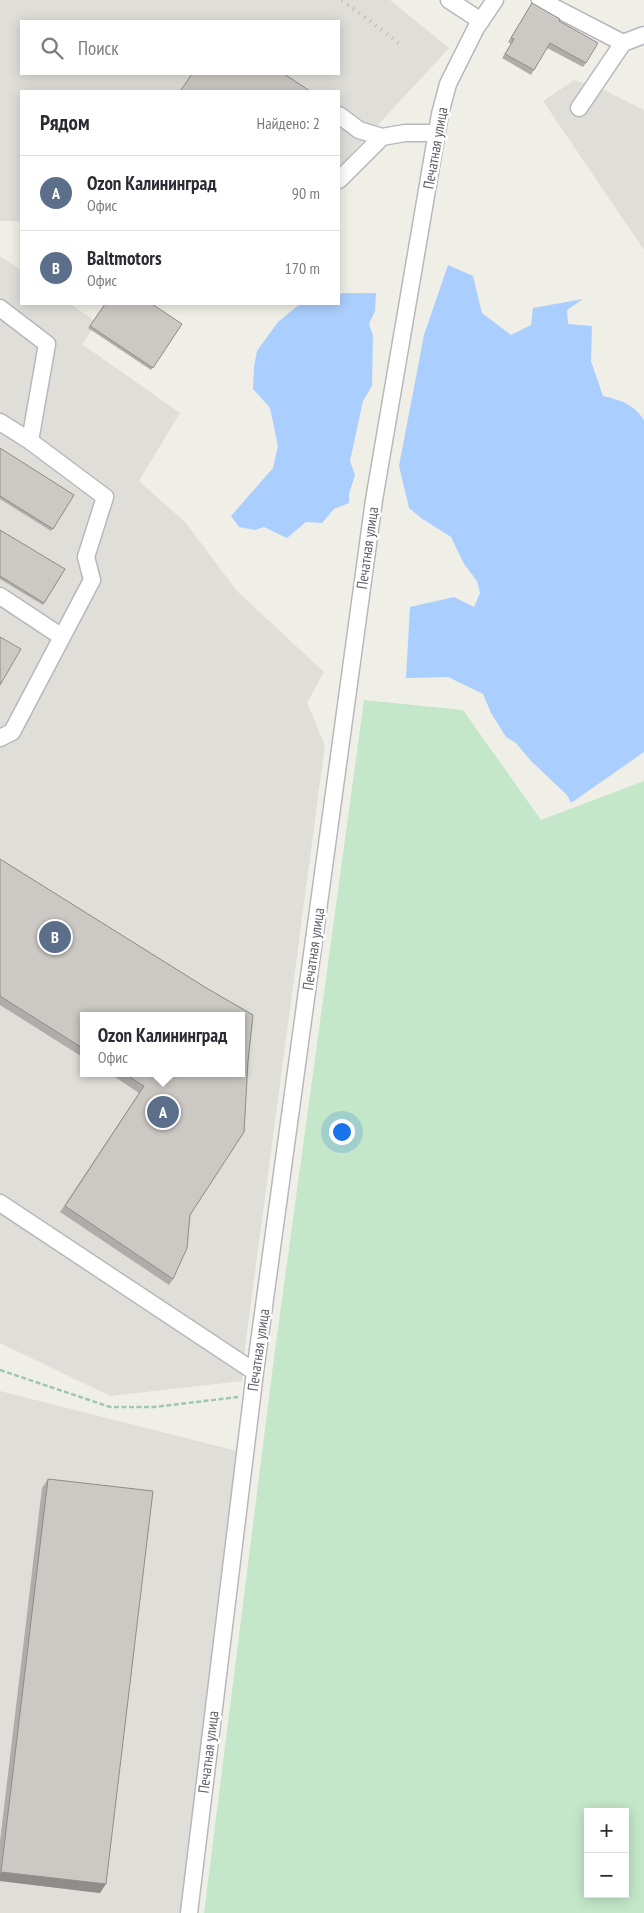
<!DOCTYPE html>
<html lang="ru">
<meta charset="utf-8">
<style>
:root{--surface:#fff;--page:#f2f2f3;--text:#2b2b33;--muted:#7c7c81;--line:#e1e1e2;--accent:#7c3aed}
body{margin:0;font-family:"PT Sans Narrow",sans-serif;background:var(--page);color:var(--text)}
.controls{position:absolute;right:15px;bottom:15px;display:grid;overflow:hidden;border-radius:0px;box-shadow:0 2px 12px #0003}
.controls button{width:45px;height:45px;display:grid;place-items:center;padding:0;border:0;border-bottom:1px solid var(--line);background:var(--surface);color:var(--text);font:25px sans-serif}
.you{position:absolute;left:341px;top:1131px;width:18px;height:18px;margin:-12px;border:4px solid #fff;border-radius:50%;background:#1a73e8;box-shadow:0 0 0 8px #1a73e833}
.badge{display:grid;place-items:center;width:32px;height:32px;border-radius:50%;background:var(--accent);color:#fff;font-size:16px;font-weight:700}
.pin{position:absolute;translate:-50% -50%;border:2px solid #fff;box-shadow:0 1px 5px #0006}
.popup{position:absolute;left:80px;top:1012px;width:165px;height:65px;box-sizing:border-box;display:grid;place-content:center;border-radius:0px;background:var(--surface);filter:drop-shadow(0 1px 4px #0005);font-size:16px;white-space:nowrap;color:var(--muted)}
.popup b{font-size:19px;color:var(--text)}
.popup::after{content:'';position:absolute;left:50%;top:100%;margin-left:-10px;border:10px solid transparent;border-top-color:var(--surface)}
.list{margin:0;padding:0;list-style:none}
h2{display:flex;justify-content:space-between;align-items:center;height:65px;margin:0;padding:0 20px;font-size:21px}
h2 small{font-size:16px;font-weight:400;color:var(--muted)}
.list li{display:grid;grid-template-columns:32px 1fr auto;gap:15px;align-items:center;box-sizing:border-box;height:75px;padding:0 20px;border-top:1px solid var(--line)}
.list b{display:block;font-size:19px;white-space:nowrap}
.list p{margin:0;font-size:16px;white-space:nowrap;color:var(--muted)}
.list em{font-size:16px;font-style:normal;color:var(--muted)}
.icon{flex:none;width:28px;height:28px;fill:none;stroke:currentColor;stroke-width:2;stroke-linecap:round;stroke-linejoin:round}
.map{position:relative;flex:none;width:644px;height:1913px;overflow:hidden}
.search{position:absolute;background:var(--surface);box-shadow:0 2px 12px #0003;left:20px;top:20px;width:320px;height:55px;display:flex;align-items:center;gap:12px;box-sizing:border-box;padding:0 18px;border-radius:0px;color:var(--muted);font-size:19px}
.panel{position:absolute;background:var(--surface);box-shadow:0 2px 12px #0003;left:20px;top:90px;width:320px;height:215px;border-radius:0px}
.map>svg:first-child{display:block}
.industrial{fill:#dfded9;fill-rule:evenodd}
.green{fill:#c4e7c9;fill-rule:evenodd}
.water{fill:#aacefd}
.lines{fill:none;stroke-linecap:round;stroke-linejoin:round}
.minor-casing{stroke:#b7b8bd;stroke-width:19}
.path{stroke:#9ec7ae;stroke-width:2.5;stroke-dasharray:5 2.5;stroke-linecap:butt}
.minor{stroke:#fff;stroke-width:16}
.rail{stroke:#b7b8b8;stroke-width:4;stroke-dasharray:1 6;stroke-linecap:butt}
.wall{fill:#afada9}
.shaded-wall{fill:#8f8d89}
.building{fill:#ccc9c4;stroke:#8f8d89}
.labels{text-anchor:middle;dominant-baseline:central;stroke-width:5;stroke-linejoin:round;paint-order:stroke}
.street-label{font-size:15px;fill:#5e6167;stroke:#fff}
</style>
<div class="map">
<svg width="644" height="1913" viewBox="0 0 644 1913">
<rect width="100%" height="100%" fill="#f0efe7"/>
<path class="industrial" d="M 0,0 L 390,0 L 449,48 L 339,167 L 339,91 L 21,91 L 21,221 L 0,221 ZM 21,21 L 339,21 L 339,74 L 21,74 Z
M 574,80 L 602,89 L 644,110 L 644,250 L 543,101 Z
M 0,256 L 21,270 L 21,304 L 70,304 L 97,322 L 82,344 L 180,413 L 139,481 L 186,523 L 237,591 L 324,672 L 307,703 L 325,745 L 246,1340 L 242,1381 L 110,1396 L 0,1343 ZM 84,1016 L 242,1016 L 242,1073 L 84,1073 Z
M 0,1391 L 245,1453 L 182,1913 L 0,1913 Z"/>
<path class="green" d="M 364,700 L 463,710 L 541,820 L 644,781 L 644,1913 L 204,1913 L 274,1358 ZM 588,1812 L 625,1812 L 625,1894 L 588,1894 Z"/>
<path class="water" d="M 448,265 L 473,276 L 482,313 L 511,335 L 531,325 L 533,308 L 583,299 L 567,310 L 568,324 L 592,326 L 591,361 L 603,396 C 620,400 634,404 644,420 L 644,752 L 571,803 L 567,795 L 531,761 L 516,743 L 506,737 L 491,713 L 483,694 L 448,677 L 406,678 L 410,607 L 454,597 L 474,607 L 480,593 L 477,581 L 464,564 L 451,537 L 421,518 L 409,508 L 399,466 L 424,335 Z
M 343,293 L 376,293 L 375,311 L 369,324 L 373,336 L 372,386 L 363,401 L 350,461 L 355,475 L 349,494 L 349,503 L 334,509 L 322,523 L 306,522 L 287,538 L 264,527 L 255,530 L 239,527 L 231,516 L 273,468 L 278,446 L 270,408 L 253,389 L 254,367 L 257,351 L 278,322 L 300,304 L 339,304 L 339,295 Z"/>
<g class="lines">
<g class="minor-casing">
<path id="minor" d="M 449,0 L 481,21
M 540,0 L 623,43 L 644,35
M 579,108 L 623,43
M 339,115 L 359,130 L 382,137 L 405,133 L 437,133
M 339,180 L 382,137
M 0,308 L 47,344 L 30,441 L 0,422
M 0,596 L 62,637
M 0,738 L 12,732 L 92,580 L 86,557 L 105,497 L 30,441
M 0,1203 L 255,1372
M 189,1913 L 255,1372 L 374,500 L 440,114 L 448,84 L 476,28 L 495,0"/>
</g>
<path class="path" d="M 0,1370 L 110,1407 L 154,1407 L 238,1397"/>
<use href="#minor" class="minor"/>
<path class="rail" d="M 342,0 L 400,44"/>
</g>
<path class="wall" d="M 532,3 L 559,21 L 586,63 L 583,67 L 547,48 L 531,75 L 502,58 L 511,44 L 508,42 Z
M 105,304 L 182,324 L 151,370 L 88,328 Z
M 0,448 L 74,495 L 51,531 L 0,499 Z
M 0,530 L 65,569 L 43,605 L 0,579 Z
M 0,859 L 208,989 L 253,1015 L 248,1061 L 244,1132 L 190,1215 L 187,1248 L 173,1279 L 169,1285 L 60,1212 L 139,1093 L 109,1073 L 242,1073 L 242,1016 L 84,1016 L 84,1058 L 0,1005 Z
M 48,1479 L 100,1893 L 0,1881 L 0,1841 L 42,1488 Z"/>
<path class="shaded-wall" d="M 1,1872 L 106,1884 L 100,1893 L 0,1881 L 0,1874 Z"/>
<path class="building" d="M 532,3 L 560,19 L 559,21 L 598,43 L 586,63 L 550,43 L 534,70 L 505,54 L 514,39 L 511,38 Z
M 192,74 L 284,74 L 310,91 L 183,91 L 181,90 Z
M 105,304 L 152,304 L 182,324 L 153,368 L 90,326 Z
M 0,448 L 74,495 L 53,529 L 0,496 Z
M 0,530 L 65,569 L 44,603 L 0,576 Z
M 0,637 L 21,649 L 0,685 Z
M 0,859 L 208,989 L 253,1015 L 248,1061 L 244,1132 L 190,1215 L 187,1248 L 173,1279 L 65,1206 L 144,1086 L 123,1073 L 242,1073 L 242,1016 L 84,1016 L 84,1049 L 0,996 Z
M 48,1479 L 153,1491 L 106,1884 L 1,1872 Z"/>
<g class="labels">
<g class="street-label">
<text transform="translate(435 148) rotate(-80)">Печатная улица</text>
<text transform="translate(367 548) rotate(-82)">Печатная улица</text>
<text transform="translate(313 949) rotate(-82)">Печатная улица</text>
<text transform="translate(258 1350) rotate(-82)">Печатная улица</text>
<text transform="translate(208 1752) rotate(-83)">Печатная улица</text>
</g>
</g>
</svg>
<div class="controls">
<button>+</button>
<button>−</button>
</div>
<div class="you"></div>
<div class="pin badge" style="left:163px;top:1112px;background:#5c6f8a">A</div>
<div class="popup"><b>Ozon Калининград</b>Офис</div>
<div class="pin badge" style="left:55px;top:937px;background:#5c6f8a">B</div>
<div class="search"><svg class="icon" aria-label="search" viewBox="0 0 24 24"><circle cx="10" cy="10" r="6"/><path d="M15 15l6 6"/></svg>Поиск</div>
<section class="panel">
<h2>Рядом<small>Найдено: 2</small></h2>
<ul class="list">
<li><span class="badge" style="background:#5c6f8a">A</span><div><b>Ozon Калининград</b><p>Офис</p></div><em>90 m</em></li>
<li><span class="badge" style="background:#5c6f8a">B</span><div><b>Baltmotors</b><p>Офис</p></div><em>170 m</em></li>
</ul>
</section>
</div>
